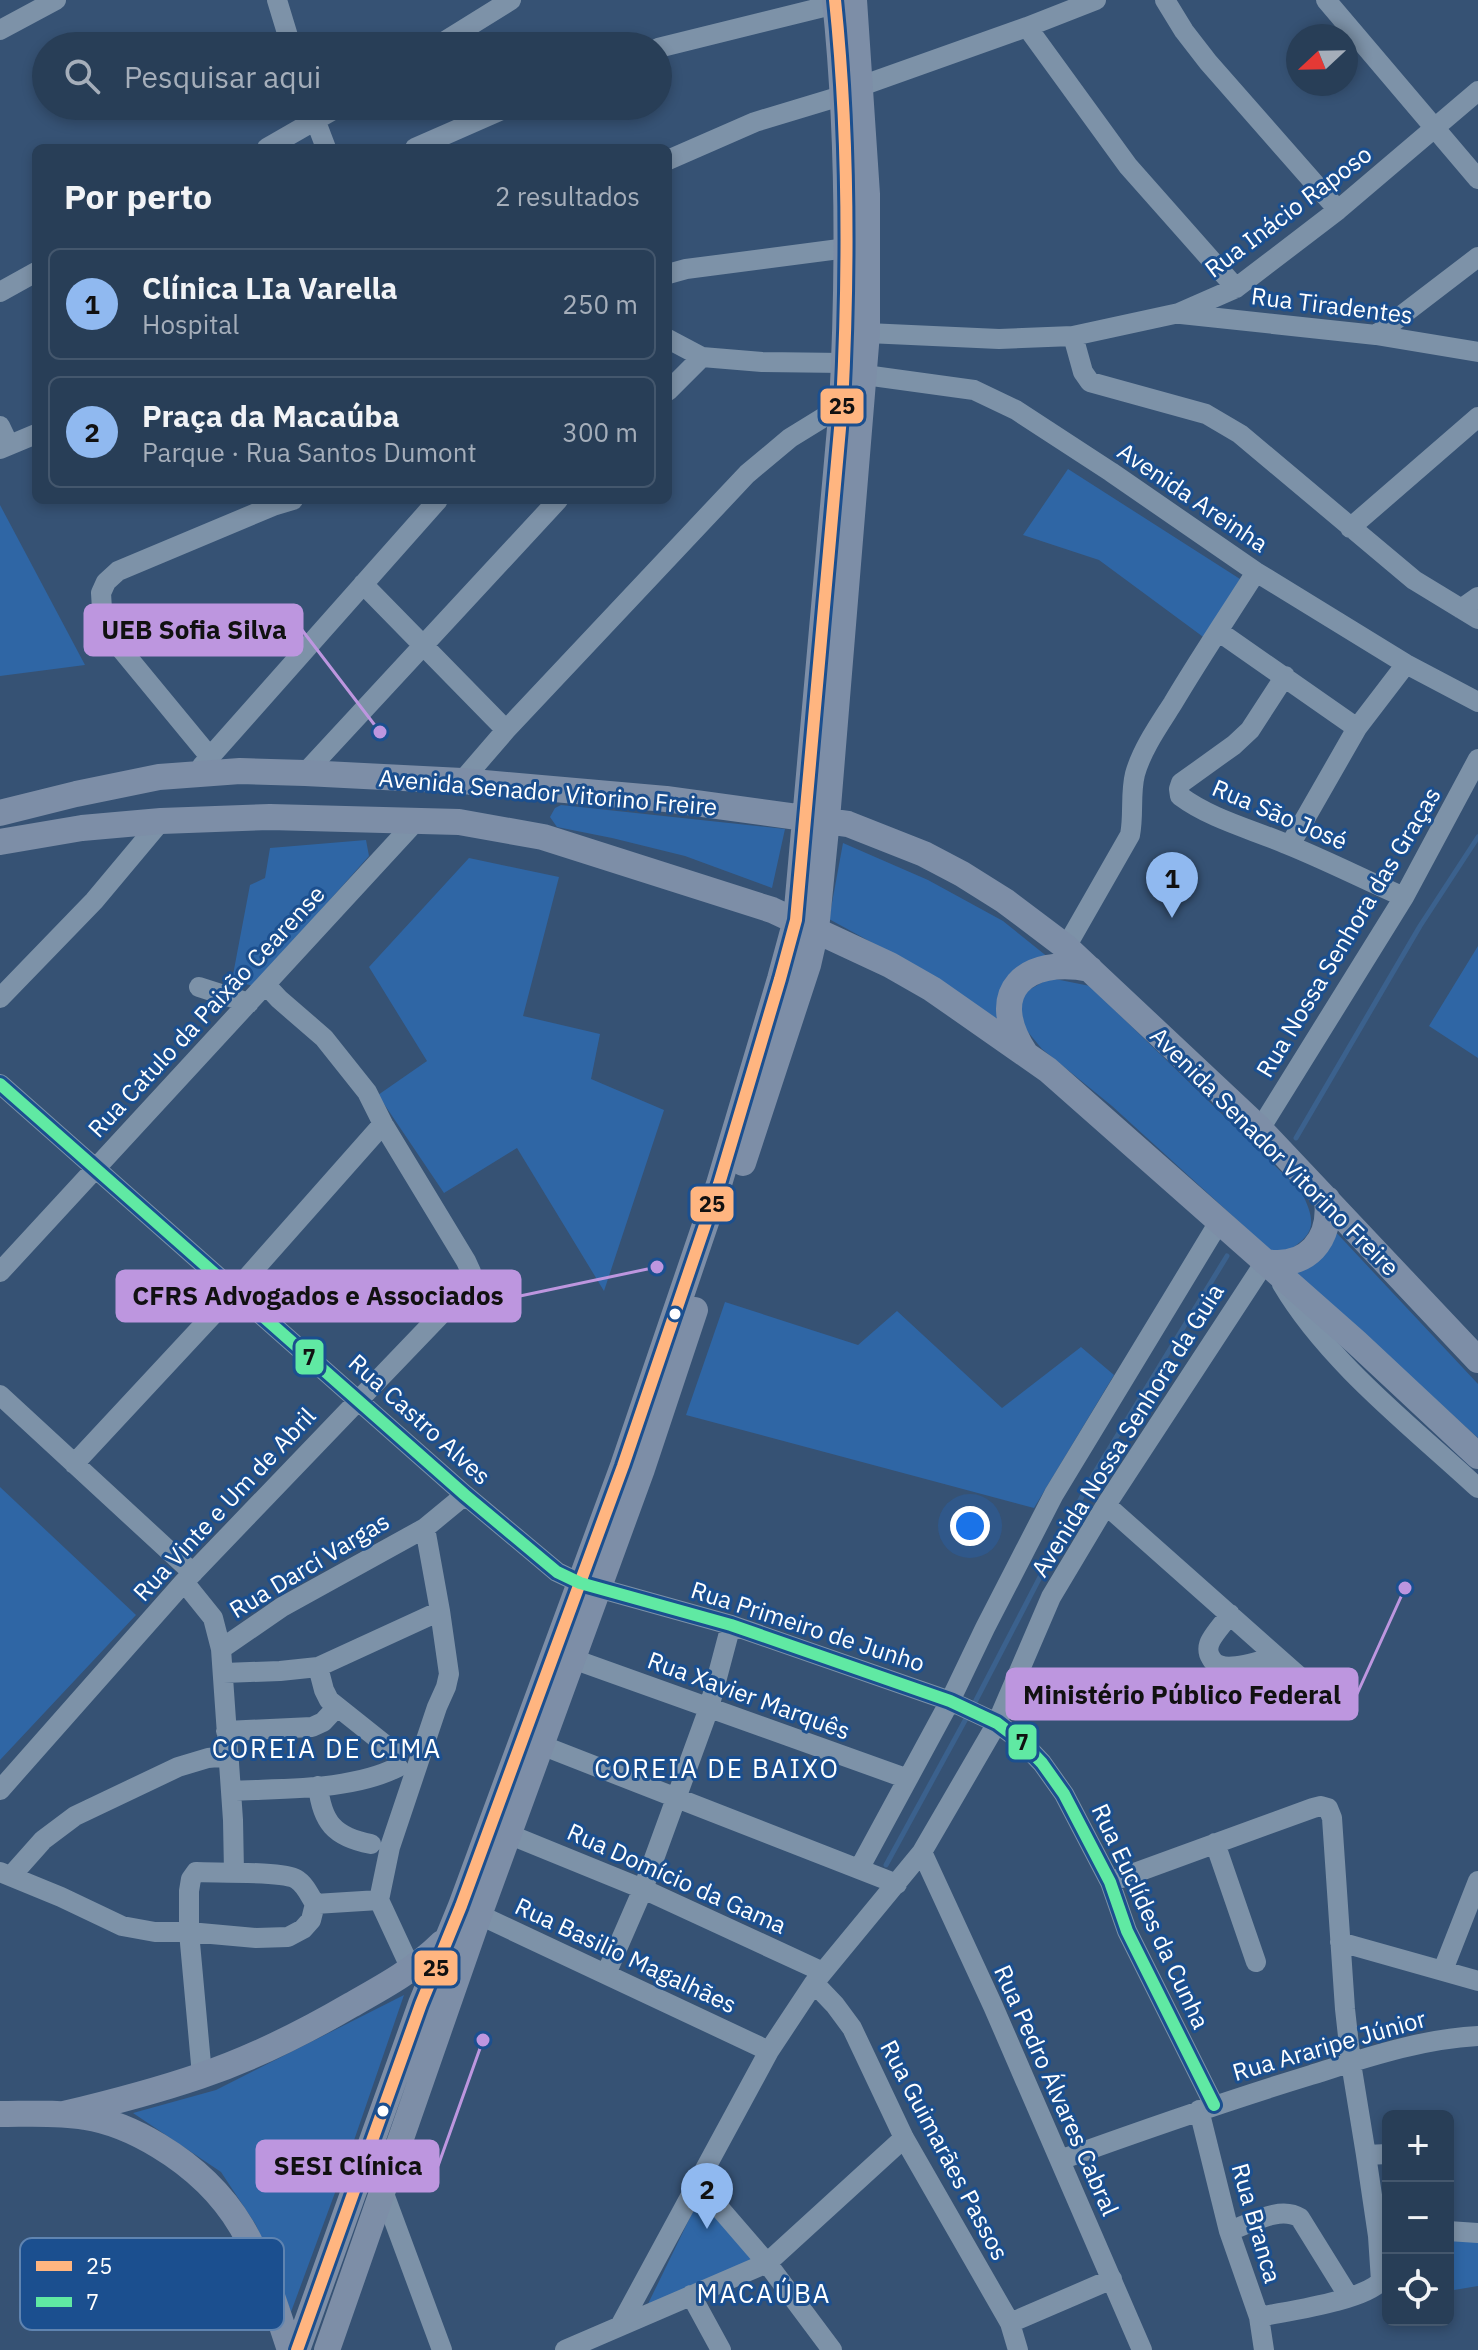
<!DOCTYPE html>
<html lang="pt">
<meta charset="utf-8">
<style>
:root{--surface:#283e57;--page:#30455d;--text:#f1f3f6;--muted:#a5aeba;--line:#44576d;--accent:#90b9f0}
body{margin:0;font-family:"IBM Plex Sans",sans-serif;background:var(--page);color:var(--text)}
.controls{position:absolute;right:24px;bottom:24px;display:grid;overflow:hidden;border-radius:12px;box-shadow:0 4px 12px #0003}
.controls button{width:72px;height:72px;display:grid;place-items:center;padding:0;border:0;border-bottom:2px solid var(--line);background:var(--surface);color:var(--text);font:40px sans-serif}
.compass{position:absolute;left:1286px;top:24px;width:72px;height:72px;border-radius:50%;background:var(--surface);box-shadow:0 4px 12px #0003;rotate:248deg}
.you{position:absolute;left:970px;top:1526px;width:28px;height:28px;margin:-20px;border:6px solid #fff;border-radius:50%;background:#1a73e8;box-shadow:0 0 0 12px #1a73e833}
.badge{display:grid;place-items:center;width:52px;height:52px;border-radius:50%;background:var(--accent);color:#111;font-size:26px;font-weight:700}
.pin{position:absolute;translate:-50% -66px;filter:drop-shadow(0 2px 4px #0008)}
.pin::after{content:'';position:absolute;top:42px;width:28px;height:24px;background:inherit;clip-path:polygon(0 0,100% 0,50% 100%)}
.list{margin:0;padding:0;list-style:none}
h2{display:flex;justify-content:space-between;align-items:center;height:104px;margin:0;padding:0 32px;font-size:34px}
h2 small{font-size:26px;font-weight:400;color:var(--muted)}
.list li{display:grid;grid-template-columns:52px 1fr auto;gap:24px;align-items:center;box-sizing:border-box;height:112px;margin:0 16px 16px;padding:0 16px;border:2px solid var(--line);border-radius:12px}
.list b{display:block;font-size:30px;white-space:nowrap}
.list p{margin:0;font-size:26px;white-space:nowrap;color:var(--muted)}
.list em{font-size:26px;font-style:normal;color:var(--muted)}
.icon{flex:none;width:44px;height:44px;fill:none;stroke:currentColor;stroke-width:2;stroke-linecap:round;stroke-linejoin:round}
.map{position:relative;flex:none;width:1478px;height:2350px;overflow:hidden}
.search{position:absolute;background:var(--surface);box-shadow:0 4px 12px #0003;left:32px;top:32px;width:640px;height:88px;display:flex;align-items:center;gap:20px;box-sizing:border-box;padding:0 28px;border-radius:44px;color:var(--muted);font-size:30px}
.panel{position:absolute;background:var(--surface);box-shadow:0 4px 12px #0003;left:32px;top:144px;width:640px;height:360px;border-radius:12px}
.map>svg:first-child{display:block}
.green{fill:#2f66a5}
.lines{fill:none;stroke-linecap:round;stroke-linejoin:round}
.stream{stroke:#3b618d;stroke-width:5}
.minor{stroke:#7d92a8;stroke-width:20}
.major{stroke:#7d8ea7;stroke-width:26}
.bus-1-casing{stroke:#1b4f8f;stroke-width:18}
.bus-2-casing{stroke:#1b4f8f;stroke-width:18}
.bus-1{stroke:#ffb580;stroke-width:12}
.bus-2{stroke:#60e9a3;stroke-width:12}
.bus-dot{fill:#fff;stroke:#1b4f8f;stroke-width:3}
.labels{text-anchor:middle;dominant-baseline:central;stroke-width:6;stroke-linejoin:round;paint-order:stroke}
.street-label{font-size:24px;fill:#fff;stroke:#1b4f8f}
.neighbourhood-label{font-size:26px;letter-spacing:2px;fill:#fff;stroke:#1b4f8f}
.key{fill:#1b4f8f;stroke:#5f84b1;stroke-width:2}
.key-label{font-size:22px;fill:#fff}
.leader{fill:none;stroke:#bd96df;stroke-width:3}
.callout-dot{fill:#bd96df;stroke:#1b4f8f;stroke-width:3}
.callout{fill:#bd96df;stroke:#bd96df;stroke-width:3}
.callout-label{font-size:26px;text-anchor:middle;font-weight:bold;fill:#111}
.line-badge{stroke:#1b4f8f;stroke-width:3}
.pale-badge-label{font-size:22px;text-anchor:middle;font-weight:bold;fill:#111}
</style>
<div class="map">
<svg width="1478" height="2350" viewBox="0 0 1478 2350">
<rect width="100%" height="100%" fill="#365274"/>
<path class="green" d="M 1068,469 L 1240,579 L 1206,639 L 1099,560 L 1023,535 Z
M 0,505 L 85,665 L 0,676 Z
M 561,805 L 785,829 L 772,888 L 685,856 L 612,838 L 557,827 L 550,817 L 555,808 Z
M 366,840 L 369,856 L 253,986 L 232,980 L 250,885 L 265,878 L 270,848 Z
M 843,843 L 928,880 L 1003,921 L 1049,958 L 999,1020 L 911,964 L 829,919 Z
M 469,858 L 559,877 L 523,1016 L 600,1034 L 591,1079 L 664,1110 L 604,1291 L 517,1148 L 444,1193 L 378,1095 L 427,1061 L 369,967 Z
M 1478,946 L 1478,1058 L 1429,1026 Z
M 1050,978 L 1090,986 L 1301,1191 C 1318,1225 1315,1235 1282,1254 L 1270,1250 L 1112,1106 L 1042,1049 L 1023,1026 L 1020,995 Z
M 1332,1228 L 1478,1384 L 1478,1438 L 1294,1271 Z
M 725,1302 L 858,1345 L 897,1311 L 1002,1408 L 1081,1347 L 1114,1375 L 1034,1508 L 686,1415 Z
M 0,1487 L 136,1615 L 0,1760 Z
M 404,1995 L 350,2152 L 291,2312 L 256,2225 L 221,2172 L 133,2113 L 216,2090 Z
M 700,2197 L 757,2261 L 647,2306 Z
M 1448,2238 L 1478,2239 L 1478,2286 L 1448,2291 Z"/>
<g class="lines">
<path class="stream" d="M 1296,1138 L 1420,926 L 1478,837
M 973,1706 L 1092,1477 L 1227,1256
M 886,1865 L 968,1715"/>
<path class="minor" d="M 277,0 L 291,46
M 1165,0 L 1184,31 L 1208,62 L 1338,210
M 1326,0 L 1478,179
M 1027,27 L 1128,166 L 1236,288
M 0,30 L 56,0
M 437,46 L 511,0
M 658,48 L 848,1
M 861,86 L 1027,27 L 1096,0
M 310,106 L 326,148
M 267,148 L 340,106
M 415,148 L 511,106
M 668,160 L 755,122 L 841,96
M 668,274 L 686,269 L 847,248
M 0,292 L 36,272
M 1181,314 L 1376,335 L 1478,352
M 867,333 L 999,339 L 1073,336 L 1179,313 L 1236,288 L 1338,210 L 1478,91
M 1376,335 L 1478,257
M 1073,336 L 1083,372 L 1090,382 L 1206,414 L 1240,434 L 1414,580 L 1478,619
M 668,339 L 702,357 L 762,362 L 844,363
M 865,375 L 974,390 L 1016,410 L 1111,472 L 1256,572 L 1406,664 L 1478,702
M 668,391 L 702,357
M 0,426 L 9,445
M 0,449 L 36,434
M 1350,528 L 1478,417
M 363,584 L 506,730
M 1461,609 L 1478,597
M 1218,631 L 1357,728
M 1285,676 L 1250,730 L 1234,745 L 1181,783 L 1179,789 L 1180,796 C 1211,819 1251,829 1286,844 C 1326,860 1365,880 1404,897
M 210,757 L 116,643 L 107,624 L 102,609 L 101,593 L 106,582 L 118,571 L 273,506 L 293,500
M 202,766 L 438,500
M 305,773 L 558,500
M 462,781 L 506,730 L 747,474 L 790,438 L 842,406
M 1290,845 L 1357,728 L 1406,664
M 1066,947 L 1130,835 C 1134,815 1130,794 1135,774 C 1142,749 1159,725 1173,703 C 1199,659 1228,616 1256,572
M 199,987 L 249,1003
M 0,998 L 94,901 L 161,821
M 0,1084 L 465,1495 L 557,1572 L 580,1583 L 731,1625 L 950,1701 L 997,1723 L 1022,1742 L 1042,1763 L 1064,1794 L 1110,1882 L 1127,1931 L 1214,2105
M 1260,1129 L 1404,897 L 1478,759
M 0,1272 L 417,820
M 1282,1284 C 1328,1362 1411,1426 1478,1488
M 0,1395 L 193,1573
M 74,1464 L 236,1290 L 383,1124
M 1106,1505 L 1301,1678
M 184,1582 L 213,1618 L 221,1649 L 233,1820 L 234,1872
M 1230,1614 C 1224,1623 1216,1631 1211,1640 C 1208,1645 1207,1652 1211,1658 C 1220,1676 1259,1661 1275,1657
M 221,1649 L 282,1607 L 425,1528
M 573,1659 L 908,1779
M 318,1667 L 324,1690 L 329,1700 L 398,1755
M 224,1673 L 280,1671 L 318,1667 L 440,1611
M 226,1731 L 312,1727 L 323,1722 L 337,1707
M 541,1745 L 897,1884
M 318,1786 C 322,1822 334,1837 371,1844
M 0,1790 L 184,1582 L 472,1282 L 471,1272 L 466,1261 L 383,1124 L 367,1092 L 324,1038 L 279,999 L 266,985
M 231,1791 C 283,1788 351,1791 398,1767
M 508,1834 L 643,1889 L 823,1972
M 1215,1843 L 1256,1962
M 922,1852 L 993,2006 L 1142,2350
M 859,1869 L 950,1701 L 985,1628 L 1054,1494 L 1219,1222
M 0,1872 L 61,1897 L 122,1926 L 155,1932 L 189,1932 L 256,1938 L 288,1937 L 303,1929 L 311,1920 L 315,1904 L 379,1900
M 11,1876 L 43,1840 L 75,1816 L 178,1767 L 208,1758 L 229,1756
M 1110,1882 L 1313,1808 L 1321,1806 L 1328,1808 L 1332,1818 L 1345,2009 L 1351,2063 L 1366,2155
M 469,1910 L 769,2051
M 1340,1942 L 1478,1981
M 411,1969 L 379,1900 L 390,1847 L 437,1707 L 446,1687 L 449,1674 L 440,1611 L 425,1528 L 465,1495
M 1443,1970 L 1478,1881
M 606,1974 L 643,1889 L 709,1708 L 731,1625
M 814,1983 L 835,2005 L 852,2028 L 904,2138 L 1010,2323 L 1018,2350
M 202,2075 L 189,1932 L 189,1891 L 191,1879 L 196,1872 C 214,1873 283,1871 296,1879 C 305,1884 310,1896 315,1904
M 1199,2110 L 1229,2231 L 1259,2317 L 1264,2350
M 1060,2160 C 1143,2130 1226,2101 1311,2075 C 1365,2058 1420,2039 1478,2036
M 697,2182 L 767,2263 L 832,2350
M 383,2191 L 442,2350
M 1229,2231 C 1250,2224 1280,2205 1300,2218 L 1349,2297
M 1448,2231 L 1478,2233
M 691,2295 L 721,2350
M 1259,2317 C 1287,2311 1363,2301 1381,2281 L 1378,2236 L 1366,2155 L 1388,2154
M 1010,2323 L 1112,2279
M 620,2326 L 769,2051 L 814,1983 L 922,1852 L 997,1723 L 1051,1597 L 1106,1505 L 1265,1262
M 565,2350 L 767,2263 L 904,2138"/>
<path class="major" d="M 0,813 L 76,794 L 159,777 L 240,771 L 305,773 L 462,781 L 666,799 L 848,824 L 924,854 L 962,874 L 1005,901 L 1066,947 L 1260,1129 L 1478,1360
M 0,842 L 82,828 L 161,821 L 270,817 L 459,822 L 543,837 L 772,910 L 890,965 L 932,989 L 1048,1070 L 1356,1342 L 1478,1456
M 1025,1053 C 985,992 1025,956 1090,969
M 743,1163 L 808,965 L 816,930 L 827,819 L 867,333 L 867,194 L 854,0
M 1265,1262 C 1307,1269 1332,1240 1327,1199
M 0,2114 C 28,2114 57,2112 85,2117 C 111,2121 136,2132 159,2146 C 245,2198 260,2260 290,2350
M 64,2114 C 110,2103 156,2091 200,2076 C 253,2058 303,2033 351,2005 C 383,1987 416,1969 442,1943
M 297,2350 L 421,2004 L 461,1906 L 623,1466 L 719,1184 L 780,979 L 796,920 L 842,406 C 849,271 849,134 835,0
M 327,2350 L 479,1915 L 642,1469 L 695,1310"/>
<g class="bus-1-casing">
<path id="bus-1" d="M 297,2350 L 421,2004 L 461,1906 L 623,1466 L 719,1184 L 780,979 L 796,920 L 842,406 C 849,271 849,134 835,0"/>
</g>
<g class="bus-2-casing">
<path id="bus-2" d="M 0,1084 L 465,1495 L 557,1572 L 580,1583 L 731,1625 L 950,1701 L 997,1723 L 1022,1742 L 1042,1763 L 1064,1794 L 1110,1882 L 1127,1931 L 1214,2105"/>
</g>
<use href="#bus-1" class="bus-1"/>
<use href="#bus-2" class="bus-2"/>
</g>
<g class="bus-dot">
<circle cx="675" cy="1314" r="7"/>
<circle cx="383" cy="2111" r="7"/>
</g>
<g class="labels">
<g class="street-label">
<text transform="translate(1288 211) rotate(-37)">Rua Inácio Raposo</text>
<text transform="translate(1332 305) rotate(7)">Rua Tiradentes</text>
<text transform="translate(1193 497) rotate(34)">Avenida Areinha</text>
<text transform="translate(548 792) rotate(5)">Avenida Senador Vitorino Freire</text>
<text transform="translate(1280 814) rotate(23)">Rua São José</text>
<text transform="translate(1348 932) rotate(-59)">Rua Nossa Senhora das Graças</text>
<text transform="translate(206 1011) rotate(-47)">Rua Catulo da Paixão Cearense</text>
<text transform="translate(1275 1151) rotate(45)">Avenida Senador Vitorino Freire</text>
<text transform="translate(420 1419) rotate(42)">Rua Castro Alves</text>
<text transform="translate(1127 1430) rotate(-58)">Avenida Nossa Senhora da Guia</text>
<text transform="translate(224 1504) rotate(-47)">Rua Vinte e Um de Abril</text>
<text transform="translate(309 1565) rotate(-31)">Rua Darcí Vargas</text>
<text transform="translate(808 1626) rotate(18)">Rua Primeiro de Junho</text>
<text transform="translate(749 1695) rotate(20)">Rua Xavier Marquês</text>
<text transform="translate(677 1878) rotate(24)">Rua Domício da Gama</text>
<text transform="translate(1151 1916) rotate(65)">Rua Euclídes da Cunha</text>
<text transform="translate(626 1955) rotate(25)">Rua Basilio Magalhães</text>
<text transform="translate(1329 2045) rotate(-16)">Rua Araripe Júnior</text>
<text transform="translate(1057 2090) rotate(66)">Rua Pedro Álvares Cabral</text>
<text transform="translate(945 2150) rotate(62)">Rua Guimarães Passos</text>
<text transform="translate(1257 2223) rotate(74)">Rua Branca</text>
</g>
<g class="neighbourhood-label">
<text x="327" y="1748">COREIA DE CIMA</text>
<text x="717" y="1768">COREIA DE BAIXO</text>
<text x="764" y="2293">MACAÚBA</text>
</g>
</g>
<rect x="20" y="2238" width="264" height="92" rx="12" class="key"/>
<rect x="36" y="2261" width="36" height="10" fill="#ffb580"/>
<rect x="36" y="2297" width="36" height="10" fill="#60e9a3"/>
<g class="key-label">
<text x="86" y="2274">25</text>
<text x="86" y="2310">7</text>
</g>
<path class="leader" d="M380 732L302 630M657 1267L520 1296M1405 1588L1357 1694M483 2040L438 2166"/>
<g class="callout-dot">
<circle cx="380" cy="732" r="8"/>
<circle cx="657" cy="1267" r="8"/>
<circle cx="1405" cy="1588" r="8"/>
<circle cx="483" cy="2040" r="8"/>
</g>
<g class="callout">
<rect x="85" y="605" width="217" height="50" rx="8"/>
<rect x="117" y="1271" width="403" height="50" rx="8"/>
<rect x="1007" y="1669" width="350" height="50" rx="8"/>
<rect x="257" y="2141" width="181" height="50" rx="8"/>
</g>
<g class="callout-label">
<text x="194" y="639">UEB Sofia Silva</text>
<text x="318" y="1305">CFRS Advogados e Associados</text>
<text x="1182" y="1704">Ministério Público Federal</text>
<text x="348" y="2175">SESI Clínica</text>
</g>
<g class="line-badge">
<rect x="819" y="387" width="46" height="38" rx="8" fill="#ffb580"/>
<rect x="689" y="1185" width="46" height="38" rx="8" fill="#ffb580"/>
<rect x="294" y="1338" width="31" height="38" rx="8" fill="#60e9a3"/>
<rect x="1007" y="1723" width="31" height="38" rx="8" fill="#60e9a3"/>
<rect x="413" y="1949" width="46" height="38" rx="8" fill="#ffb580"/>
</g>
<g class="pale-badge-label">
<text x="842" y="414">25</text>
<text x="712" y="1212">25</text>
<text x="309" y="1365">7</text>
<text x="1022" y="1750">7</text>
<text x="436" y="1976">25</text>
</g>
</svg>
<div class="controls">
<button>+</button>
<button>−</button>
<button><svg class="icon" aria-label="locate" viewBox="0 0 24 24"><circle cx="12" cy="12" r="6"/><path d="M12 2v4M12 18v4M2 12h4M18 12h4"/></svg></button>
</div>
<svg class="compass" viewBox="-18 -18 36 36"><path d="M0-13l5 13h-10z" fill="#e53935"/><path d="M0 13l5-13h-10z" fill="#a5aeba"/></svg>
<div class="you"></div>
<div class="pin badge" style="left:1172px;top:918px">1</div>
<div class="pin badge" style="left:707px;top:2229px">2</div>
<div class="search"><svg class="icon" aria-label="search" viewBox="0 0 24 24"><circle cx="10" cy="10" r="6"/><path d="M15 15l6 6"/></svg>Pesquisar aqui</div>
<section class="panel">
<h2>Por perto<small>2 resultados</small></h2>
<ul class="list">
<li><span class="badge">1</span><div><b>Clínica LIa Varella</b><p>Hospital</p></div><em>250 m</em></li>
<li><span class="badge">2</span><div><b>Praça da Macaúba</b><p>Parque · Rua Santos Dumont</p></div><em>300 m</em></li>
</ul>
</section>
</div>
